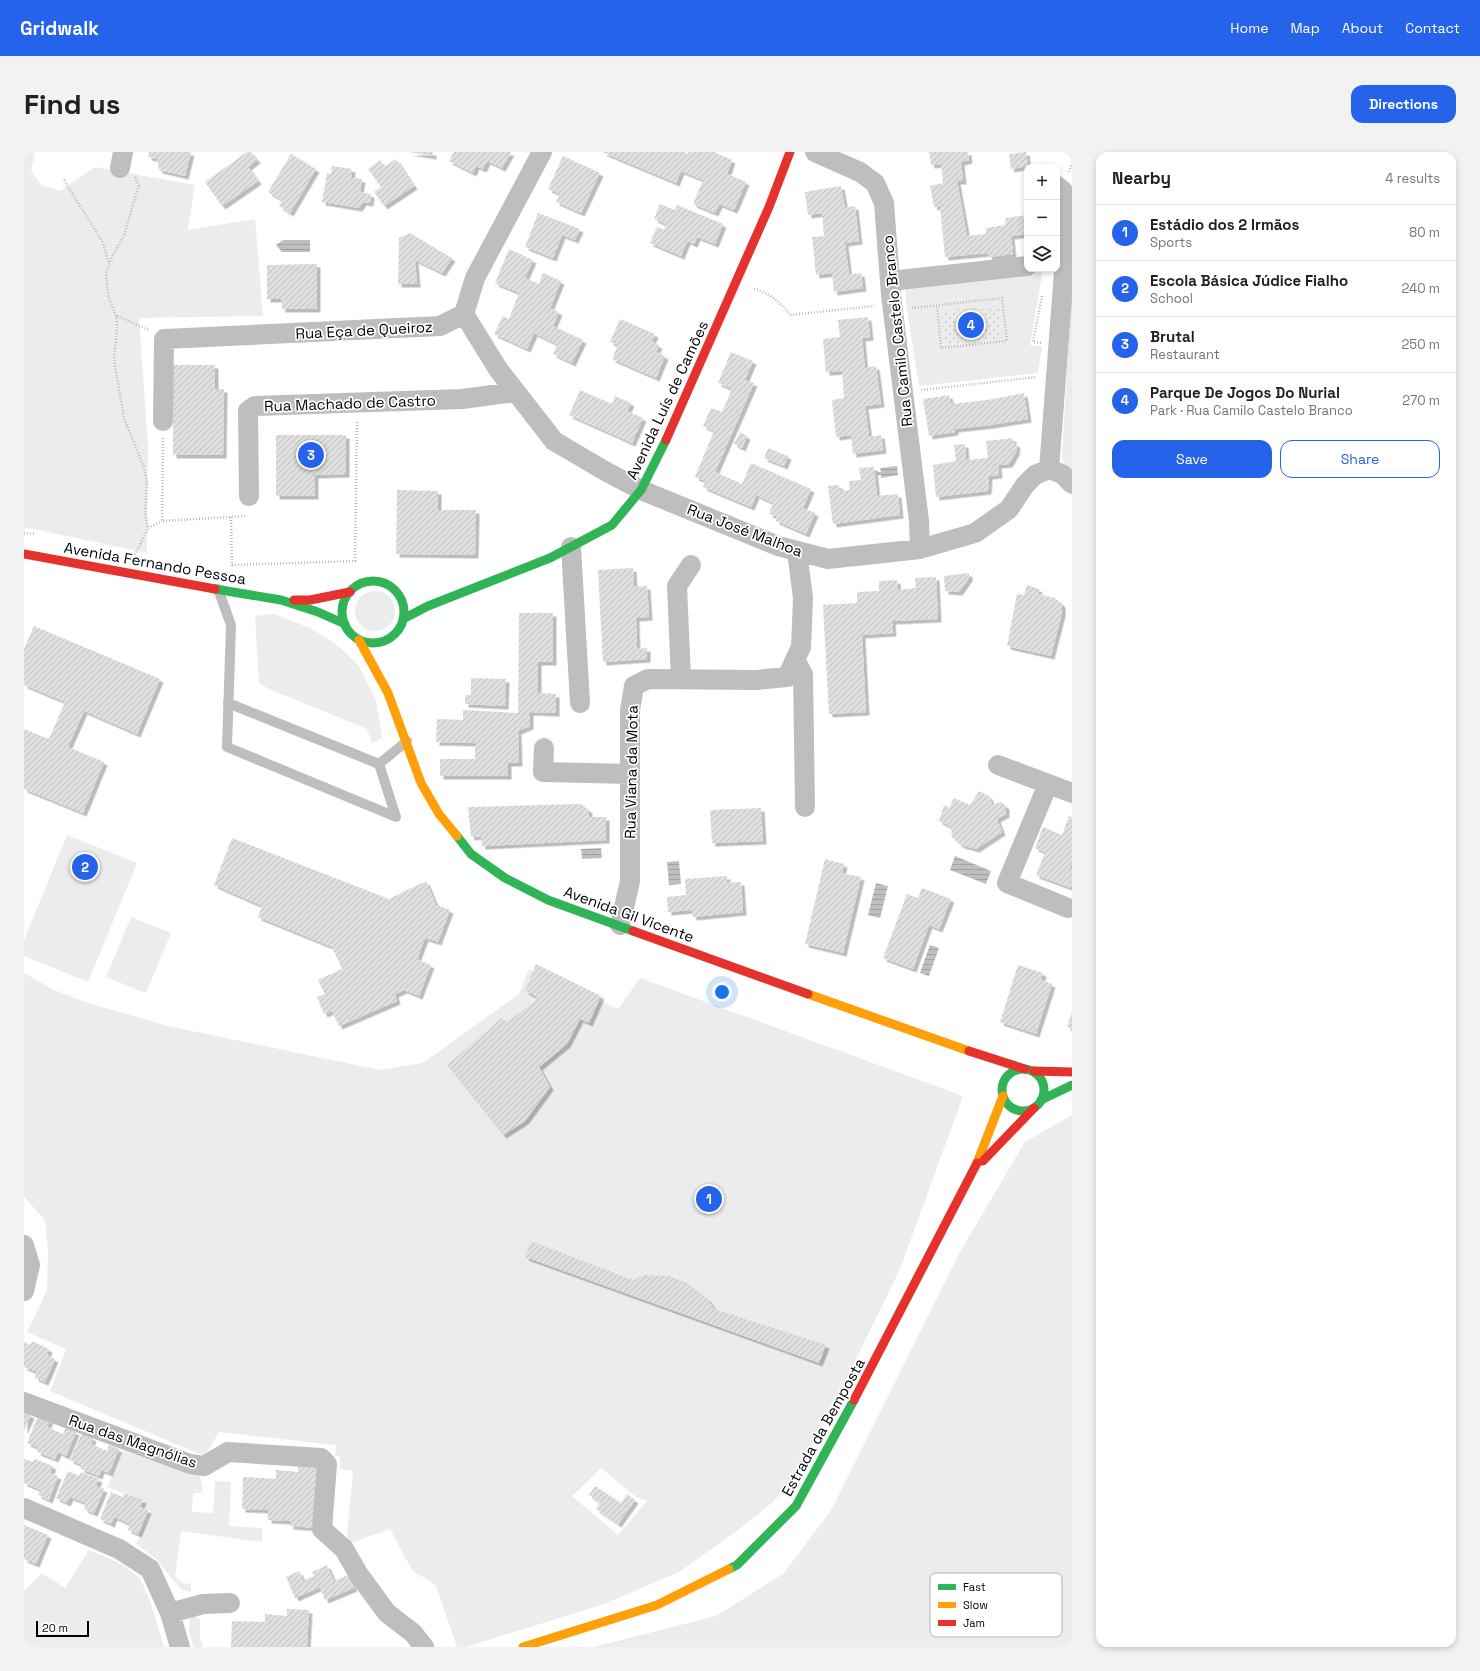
<!DOCTYPE html>
<meta charset="utf-8">
<style>
:root{--surface:#fff;--page:#f2f2f2;--text:#202124;--muted:#757577;--line:#e0e0e0;--accent:#2563eb}
body{margin:0;font-family:"Space Grotesk",sans-serif;background:var(--page);color:var(--text)}
.controls{position:absolute;right:12px;top:12px;display:grid;overflow:hidden;border-radius:8px;box-shadow:0 2px 6px #0003}
.controls button{width:36px;height:36px;display:grid;place-items:center;padding:0;border:0;border-bottom:1px solid var(--line);background:var(--surface);color:var(--text);font:20px sans-serif}
.scale{position:absolute;left:12px;bottom:10px;width:53px;box-sizing:border-box;padding-left:4px;border:2px solid #000;border-top:0;font-size:11px;line-height:14px;white-space:nowrap;color:#000;-webkit-text-stroke:3px #fff;paint-order:stroke}
.you{position:absolute;left:698px;top:840px;width:14px;height:14px;margin:-10px;border:3px solid #fff;border-radius:50%;background:#1a73e8;box-shadow:0 0 0 6px #1a73e833}
.badge{display:grid;place-items:center;width:26px;height:26px;border-radius:50%;background:var(--accent);color:#fff;font-size:13px;font-weight:700}
.pin{position:absolute;translate:-50% -50%;border:2px solid #fff;box-shadow:0 1px 4px #0006}
.list{margin:0;padding:0;list-style:none}
h2{display:flex;justify-content:space-between;align-items:center;height:52px;margin:0;padding:0 16px;font-size:17px}
h2 small{font-size:13px;font-weight:400;color:var(--muted)}
.list li{display:grid;grid-template-columns:26px 1fr auto;gap:12px;align-items:center;box-sizing:border-box;height:56px;padding:0 16px;border-top:1px solid var(--line)}
.list b{display:block;font-size:15px;white-space:nowrap}
.list p{margin:0;font-size:13px;white-space:nowrap;color:var(--muted)}
.list em{font-size:13px;font-style:normal;color:var(--muted)}
.actions{display:flex;gap:8px;padding:12px 16px}
.actions a{flex:1;padding:9px 0;border:1px solid var(--accent);border-radius:12px;text-align:center;font-size:14px;color:var(--accent)}
.actions .main{background:var(--accent);color:#fff}
.icon{flex:none;width:22px;height:22px;fill:none;stroke:currentColor;stroke-width:2;stroke-linecap:round;stroke-linejoin:round}
.map{position:relative;flex:none;width:1048px;height:1495px;overflow:hidden;border-radius:12px}
header{display:flex;align-items:center;gap:24px;box-sizing:border-box;height:56px;padding:0 20px;background:var(--accent);color:#fff}
header strong{font-size:19px}
nav{display:flex;gap:22px;margin-inline-start:auto;font-size:14px}
.intro{display:flex;align-items:center;justify-content:space-between;box-sizing:border-box;height:96px;padding:0 24px}
h1{margin:0;font-size:28px}
.button{padding:10px 18px;border-radius:12px;background:var(--accent);color:#fff;font-size:14px;font-weight:700}
main{display:flex;gap:24px;padding:0 24px}
aside{flex:1;background:var(--surface);border-radius:12px;box-shadow:0 2px 6px #0003}
.map>svg:first-child{display:block}
.green{fill:#ececec;fill-rule:evenodd}
.park{fill:url(#park-dots)}
.water{fill:url(#water-rules)}
.building{fill:url(#building-hatch);filter:url(#shadow)}
.lines{fill:none;stroke-linecap:round;stroke-linejoin:round}
.path{stroke:#b9b9b9;stroke-width:2.5;stroke-dasharray:1 2;stroke-linecap:butt}
.lane{stroke:#bebebe;stroke-width:10}
.street{stroke:#bebebe;stroke-width:20}
.fast{stroke:#30b455;stroke-width:9}
.slow{stroke:#ff9f0a;stroke-width:9}
.jam{stroke:#e5322d;stroke-width:9}
.labels{text-anchor:middle;dominant-baseline:central;stroke-width:3.5;stroke-linejoin:round;paint-order:stroke}
.street-label{font-size:15px;fill:#000;stroke:#fff}
.key{fill:#fff;stroke:#b2b2b2;stroke-width:1}
.key-label{font-size:11px;fill:#000}
</style>
<header>
<strong>Gridwalk</strong>
<nav><a>Home</a><a>Map</a><a>About</a><a>Contact</a></nav>
</header>
<div class="intro"><h1>Find us</h1><a class="button">Directions</a></div>
<main>
<div class="map">
<svg width="1048" height="1495" viewBox="0 0 1048 1495">
<defs>
<pattern id="park-dots" width="8" height="8" patternUnits="userSpaceOnUse"><rect width="8" height="8" fill="#ececec"/><path d="M2 2h.1M6 6h.1" fill="none" stroke="#c9c9c9" stroke-width="1.8" stroke-linecap="round"/></pattern>
<pattern id="water-rules" width="6" height="5" patternUnits="userSpaceOnUse"><rect width="6" height="5" fill="#bfbfbf"/><path d="M0 2.5h6" fill="none" stroke="#a2a2a2"/></pattern>
<pattern id="building-hatch" width="6" height="6" patternUnits="userSpaceOnUse"><rect width="6" height="6" fill="#dfdfdf"/><path d="M-1 1l2-2M0 6l6-6M5 7l2-2" fill="none" stroke="#bebebe"/></pattern>
<filter id="shadow"><feDropShadow dx="3.5" dy="3.5" stdDeviation="0" flood-color="#0004"/></filter>
</defs>
<rect width="100%" height="100%" fill="#fff"/>
<path class="green" d="M 0,0 L 11,0 L 7,18 L 17,33 L 36,39 L 71,15 L 171,33 L 164,78 L 231,67 L 239,164 L 115,166 L 124,295 L 123,401 L 5,376 L 0,377 Z
M 1019,117 L 1006,193 L 1018,195 L 1014,221 L 895,234 L 882,152 L 881,133 Z
M 1048,124 L 1048,321 L 1038,307 Z
M331 459a20 20 0 1 1 40 0a20 20 0 1 1-40 0Z
M 250,462 L 286,476 L 312,492 L 335,514 L 352,549 L 358,586 L 348,591 L 343,577 L 243,536 L 235,531 L 231,464 Z
M 43,683 L 113,711 L 64,830 L 0,804 L 0,788 Z
M 107,765 L 147,781 L 122,841 L 82,825 Z
M 505,817 L 594,857 L 616,826 L 939,944 L 876,1117 L 820,1232 L 779,1312 L 762,1335 L 749,1350 L 709,1382 L 655,1420 L 580,1452 L 442,1495 L 433,1495 L 412,1434 L 402,1426 L 394,1423 L 388,1418 L 366,1377 L 324,1392 L 323,1385 L 329,1319 L 316,1317 L 316,1304 L 311,1304 L 312,1293 L 195,1280 L 184,1299 L 178,1303 L 26,1239 L 42,1197 L 3,1180 L 23,1138 L 24,1099 L 21,1068 L 0,1045 L 0,821 L 30,838 L 64,851 L 144,874 L 356,918 L 399,911 L 495,842 ZM 577,1316 L 612,1345 L 623,1349 L 594,1383 L 548,1344 Z
M 1048,963 L 1048,1495 L 570,1495 L 692,1464 L 760,1421 L 808,1357 L 937,1098 L 1001,990 Z
M 100,1299 L 175,1323 L 178,1332 L 178,1341 L 169,1341 L 168,1360 L 189,1361 L 191,1329 L 207,1330 L 205,1374 L 238,1376 L 238,1390 L 157,1379 L 151,1425 L 159,1431 L 167,1432 L 167,1440 L 157,1437 L 131,1406 L 112,1392 L 127,1359 L 118,1355 L 120,1349 L 83,1335 Z
M 65,1398 C 82,1405 101,1412 114,1425 C 124,1435 135,1480 140,1495 L 0,1495 L 0,1439 L 18,1421 L 41,1436 Z
M 172,1464 L 176,1468 L 176,1486 L 179,1495 L 170,1495 C 166,1485 163,1475 167,1465 Z"/>
<path class="park" d="M 975,154 L 978,187 L 920,192 L 917,159 Z"/>
<path class="water" d="M 259,88 L 286,88 L 286,100 L 258,100 L 252,93 Z
M 873,314 L 874,323 L 857,326 L 857,323 L 854,323 L 853,320 L 857,320 L 856,316 Z
M 577,696 L 578,706 L 558,707 L 557,697 Z
M 931,704 L 967,719 L 962,732 L 926,718 Z
M 655,709 L 657,732 L 645,733 L 643,710 Z
M 852,731 L 864,734 L 856,766 L 844,763 Z
M 906,793 L 915,796 L 905,824 L 896,821 Z"/>
<path class="building" d="M 125,0 L 167,0 L 161,24 L 135,18 L 133,7 L 124,5 Z
M 223,0 L 227,0 L 233,8 L 224,15 L 234,29 L 198,54 L 181,30 Z
M 384,0 L 409,0 L 409,4 Z
M 430,0 L 487,0 L 478,16 L 463,9 L 459,17 L 452,14 L 449,21 L 425,9 Z
M 578,0 L 659,0 L 664,2 L 665,0 L 690,0 L 708,8 L 703,22 L 722,30 L 710,58 L 695,52 L 691,61 L 669,52 L 679,28 L 657,19 L 652,31 Z
M 905,0 L 944,0 L 945,8 L 937,10 L 939,29 L 933,29 L 943,84 L 962,82 L 962,76 L 981,73 L 982,66 L 1003,63 L 1003,82 L 987,84 L 989,102 L 965,105 L 964,101 L 921,105 L 916,54 L 910,55 L 906,34 L 919,31 L 917,12 L 907,13 Z
M 1002,0 L 1004,14 L 987,17 L 985,2 Z
M 267,2 L 292,17 L 266,61 L 255,54 L 258,48 L 244,40 Z
M 539,4 L 576,21 L 557,61 L 532,50 L 536,42 L 524,37 Z
M 372,7 L 390,34 L 360,54 L 350,40 L 357,35 L 344,17 L 356,8 L 360,15 Z
M 308,14 L 328,17 L 327,26 L 338,27 L 336,40 L 347,42 L 346,51 L 339,50 L 335,56 L 298,50 L 303,21 L 307,22 Z
M 817,34 L 821,56 L 831,54 L 835,89 L 821,91 L 825,123 L 837,121 L 839,136 L 810,140 L 808,121 L 792,123 L 788,85 L 800,84 L 798,61 L 784,63 L 781,40 Z
M 636,52 L 651,58 L 653,53 L 699,72 L 691,92 L 673,85 L 670,92 L 663,89 L 657,104 L 626,91 L 633,75 L 640,78 L 642,72 L 630,67 Z
M 514,61 L 556,77 L 551,88 L 538,83 L 529,106 L 501,95 Z
M 386,81 L 428,106 L 418,121 L 391,108 L 393,132 L 374,132 L 375,86 Z
M 485,97 L 509,108 L 501,126 L 515,132 L 519,121 L 537,129 L 526,156 L 535,160 L 529,174 L 559,188 L 548,211 L 529,202 L 533,192 L 510,181 L 503,197 L 470,182 L 479,164 L 485,167 L 495,141 L 471,131 Z
M 293,112 L 293,157 L 258,157 L 257,147 L 243,147 L 243,113 Z
M 844,165 L 846,185 L 838,186 L 841,216 L 852,214 L 857,252 L 841,254 L 845,285 L 857,283 L 859,298 L 829,302 L 827,283 L 812,285 L 808,248 L 820,246 L 818,219 L 802,220 L 799,187 L 816,185 L 814,168 Z
M 596,167 L 631,182 L 628,190 L 635,193 L 632,200 L 641,204 L 632,226 L 588,207 L 594,193 L 586,190 Z
M 707,200 L 729,209 L 721,228 L 730,231 L 691,320 L 718,332 L 727,311 L 787,337 L 779,356 L 791,361 L 782,382 L 752,369 L 752,364 L 745,362 L 749,351 L 732,343 L 727,355 L 679,335 L 682,329 L 671,325 L 690,279 L 679,274 L 687,256 L 698,260 L 708,237 L 694,231 Z
M 149,213 L 191,213 L 191,237 L 200,237 L 199,303 L 149,303 Z
M 556,238 L 588,252 L 591,244 L 607,251 L 603,259 L 619,266 L 608,291 L 545,263 Z
M 1000,241 L 1004,267 L 967,273 L 931,277 L 931,280 L 905,284 L 899,247 L 925,243 L 927,252 L 963,248 Z
M 716,280 L 723,284 L 718,296 L 710,292 Z
M 252,283 L 322,283 L 322,322 L 291,323 L 291,344 L 252,344 Z
M 989,286 L 989,291 L 993,292 L 992,300 L 985,312 L 974,313 L 975,323 L 965,324 L 964,339 L 912,345 L 909,313 L 932,309 L 930,293 L 941,292 L 942,308 L 964,306 L 962,289 Z
M 744,296 L 764,304 L 760,314 L 740,306 Z
M 850,315 L 853,344 L 874,342 L 876,363 L 809,372 L 804,334 L 815,333 L 816,339 L 826,338 L 825,329 L 837,328 L 835,316 Z
M 373,338 L 414,339 L 414,358 L 452,358 L 451,403 L 372,402 Z
M 609,416 L 610,435 L 623,434 L 625,465 L 612,466 L 613,497 L 623,496 L 623,507 L 579,510 L 574,418 Z
M 945,421 L 945,426 L 935,440 L 921,439 L 920,424 Z
M 912,425 L 914,467 L 868,469 L 869,481 L 838,483 L 842,560 L 805,562 L 799,453 L 833,451 L 833,440 L 855,439 L 855,429 L 873,428 L 874,438 L 892,436 L 891,426 Z
M 1003,433 L 1015,437 L 1014,442 L 1031,446 L 1038,452 L 1038,461 L 1027,504 L 983,494 L 993,442 L 1000,443 Z
M 495,461 L 529,461 L 529,510 L 514,510 L 514,541 L 532,542 L 532,561 L 506,560 L 506,574 L 494,579 L 495,611 L 484,611 L 484,624 L 416,624 L 416,607 L 451,607 L 451,591 L 412,590 L 413,567 L 439,568 L 439,558 L 494,561 Z
M 10,474 L 136,527 L 113,582 L 60,559 L 44,595 L 80,610 L 59,661 L 0,637 L 0,577 L 25,587 L 41,550 L 0,533 L 0,497 Z
M 447,526 L 482,527 L 481,554 L 441,552 L 441,543 L 447,543 Z
M 955,639 L 965,644 L 968,653 L 977,650 L 982,654 L 982,662 L 973,667 L 978,680 L 952,697 L 937,693 L 928,685 L 927,675 L 915,669 L 920,653 L 925,656 L 930,646 L 946,653 Z
M 557,652 L 565,658 L 565,665 L 582,665 L 582,688 L 458,694 L 457,684 L 447,685 L 444,655 Z
M 737,656 L 739,689 L 688,691 L 686,658 Z
M 1045,664 L 1048,665 L 1048,710 L 1046,716 L 1048,717 L 1047,736 L 1012,723 L 1021,700 L 1011,696 L 1019,675 L 1038,683 Z
M 208,686 L 365,747 L 402,729 L 412,753 L 426,758 L 414,790 L 401,786 L 393,807 L 407,813 L 395,844 L 380,838 L 371,842 L 373,849 L 315,874 L 308,859 L 300,862 L 293,845 L 301,842 L 294,828 L 318,817 L 308,795 L 234,765 L 238,754 L 190,733 Z
M 801,707 L 820,712 L 818,721 L 837,725 L 819,801 L 781,792 Z
M 703,724 L 703,731 L 717,730 L 719,760 L 669,765 L 668,758 L 644,760 L 643,745 L 662,743 L 661,727 Z
M 898,736 L 927,747 L 915,777 L 905,773 L 889,817 L 859,806 L 883,742 L 894,746 Z
M 512,812 L 577,844 L 565,871 L 556,867 L 543,892 L 515,915 L 526,935 L 501,969 L 479,983 L 423,913 L 478,866 L 482,871 L 511,849 L 513,845 L 501,839 Z
M 994,813 L 1019,821 L 1017,828 L 1028,832 L 1012,882 L 976,870 Z
M 1048,860 L 1048,877 L 1043,875 Z
M 507,1089 L 609,1128 L 620,1123 L 646,1124 L 663,1131 L 684,1147 L 690,1157 L 802,1193 L 795,1211 L 501,1105 Z
M 8,1189 L 25,1197 L 23,1203 L 31,1207 L 21,1230 L 11,1226 L 13,1220 L 0,1215 L 0,1190 L 6,1193 Z
M 0,1260 L 7,1263 L 0,1279 Z
M 14,1264 L 26,1268 L 23,1275 L 39,1282 L 42,1276 L 52,1280 L 42,1304 L 34,1300 L 31,1307 L 13,1300 L 15,1296 L 3,1291 Z
M 58,1281 L 69,1286 L 67,1292 L 83,1299 L 85,1293 L 95,1297 L 85,1321 L 77,1318 L 75,1324 L 57,1317 L 58,1313 L 46,1308 Z
M 0,1307 L 9,1310 L 11,1307 L 29,1314 L 26,1321 L 34,1324 L 25,1348 L 14,1343 L 17,1338 L 0,1331 Z
M 274,1313 L 296,1314 L 293,1376 L 266,1374 L 266,1369 L 244,1368 L 244,1358 L 218,1357 L 219,1325 L 252,1327 L 252,1318 L 274,1320 Z
M 44,1319 L 55,1324 L 57,1320 L 75,1327 L 72,1334 L 80,1337 L 70,1361 L 60,1357 L 62,1351 L 46,1345 L 43,1351 L 32,1346 Z
M 571,1334 L 597,1351 L 603,1342 L 611,1348 L 594,1372 L 572,1357 L 576,1351 L 565,1343 Z
M 87,1340 L 99,1345 L 100,1341 L 119,1348 L 116,1355 L 124,1358 L 114,1382 L 104,1378 L 106,1372 L 90,1365 L 87,1372 L 76,1367 Z
M 0,1373 L 24,1383 L 12,1412 L 0,1407 Z
M 303,1413 L 310,1429 L 324,1423 L 330,1436 L 301,1448 L 296,1435 L 271,1446 L 262,1425 L 275,1419 L 279,1429 L 290,1424 L 288,1420 Z
M 263,1457 L 285,1458 L 283,1495 L 207,1495 L 208,1469 L 241,1470 L 241,1462 L 263,1464 Z"/>
<g class="lines">
<path class="path" d="M 1045,20 L 1048,11
M 111,25 L 115,34 L 110,49 L 100,84 L 89,103 L 82,121 L 84,143 L 92,164 L 93,174 L 90,207 L 100,266 L 120,316 L 123,330 L 121,361 L 124,376
M 40,28 L 79,91 L 85,112
M 730,137 C 745,140 757,152 767,163 L 850,154
M 888,156 L 978,146 L 983,189 L 917,196 L 913,154
M 93,164 L 125,178
M 1017,191 L 1009,190 L 1018,144
M 897,238 L 1013,225
M 139,286 L 138,369 L 222,364
M 207,365 L 208,413 L 331,409 L 333,269
M 0,381 L 11,382
M 111,403 L 124,376 L 138,369"/>
<path class="lane" d="M 194,437 L 207,473 L 203,595 L 372,665 L 355,612
M 204,551 L 355,612
M 355,612 L 383,589"/>
<path class="street" d="M 791,0 L 836,20 L 851,31 L 860,51 L 867,143 L 895,369 L 896,397
M 96,16 L 99,0
M 866,129 L 1003,114
M 440,162 L 474,217 L 530,289 L 581,319 L 617,338 L 754,394 L 804,407 L 896,397 L 951,381 L 985,357 L 1001,333 L 1011,323 L 1025,317 L 1038,322 L 1048,332
M 139,269 L 140,187 L 416,174 L 440,162 L 451,126 L 518,0
M 1025,317 L 1042,94 L 1039,39 L 1033,34
M 225,344 L 224,259 L 231,254 L 438,247 L 491,240
M 547,395 L 556,551
M 771,508 L 779,522 L 781,655
M 657,527 L 653,434 L 667,413
M 520,596 L 519,620 L 606,622
M 974,613 L 1048,641
M 1024,632 L 983,731 L 1044,756
M 596,773 L 606,729 L 606,558 L 610,534 L 624,527 L 732,528 L 763,525 L 777,495 L 779,446 L 773,399
M 0,1093 L 6,1113 L 0,1139
M 0,1250 L 166,1312 L 180,1314 L 204,1300 L 297,1306 L 303,1312 L 298,1377 L 320,1397 L 335,1423 L 363,1461 L 389,1481 L 400,1495
M 0,1356 L 95,1397 L 126,1417 L 146,1461 L 156,1495
M 146,1461 L 179,1452 L 206,1451"/>
<path class="fast" d="M318 460a31 31 0 1 1 62 0a31 31 0 1 1-62 0Z
M 191,437 L 257,448 L 294,460 L 321,472
M 379,467 L 404,454 L 526,406 L 588,373 L 617,338 L 642,288
M 433,684 L 447,702 L 481,726 L 524,748 L 609,779
M978 938a21 21 0 1 1 42 0a21 21 0 1 1-42 0Z
M 1017,948 L 1048,933
M 705,1417 L 713,1413 L 772,1354 L 830,1248"/>
<path class="slow" d="M 335,488 L 364,541 L 397,631 L 415,662 L 433,684
M 784,842 L 945,899
M 953,1011 L 979,944
M 499,1495 L 633,1453 L 705,1417"/>
<path class="jam" d="M 642,288 L 745,55 L 766,0
M 0,402 L 191,437
M 270,448 L 286,448 L 326,440
M 609,779 L 784,842
M 945,899 L 1001,917
M 1010,919 L 1048,920
M 959,1009 L 1010,956
M 830,1248 L 953,1011"/>
</g>
<g class="labels">
<g class="street-label">
<text transform="translate(340 178) rotate(-3)">Rua Eça de Queiroz</text>
<text transform="translate(873 179) rotate(-96)">Rua Camilo Castelo Branco</text>
<text transform="translate(643 248) rotate(-65)">Avenida Luís de Camões</text>
<text transform="translate(326 251) rotate(-2)">Rua Machado de Castro</text>
<text transform="translate(721 378) rotate(21)">Rua José Malhoa</text>
<text transform="translate(131 411) rotate(10)">Avenida Fernando Pessoa</text>
<text transform="translate(607 620) rotate(-89)">Rua Viana da Mota</text>
<text transform="translate(605 762) rotate(20)">Avenida Gil Vicente</text>
<text transform="translate(799 1275) rotate(-61)">Estrada da Bemposta</text>
<text transform="translate(109 1289) rotate(19)">Rua das Magnólias</text>
</g>
</g>
<rect x="906" y="1421" width="132" height="64" rx="6" class="key"/>
<rect x="914" y="1432" width="18" height="6" fill="#30b455"/>
<rect x="914" y="1450" width="18" height="6" fill="#ff9f0a"/>
<rect x="914" y="1468" width="18" height="6" fill="#e5322d"/>
<g class="key-label">
<text x="939" y="1439">Fast</text>
<text x="939" y="1457">Slow</text>
<text x="939" y="1475">Jam</text>
</g>
</svg>
<div class="controls">
<button>+</button>
<button>−</button>
<button><svg class="icon" aria-label="layers" viewBox="0 0 24 24"><path d="M12 4l9 5-9 5-9-5zM3 14l9 5 9-5"/></svg></button>
</div>
<div class="scale">20 m</div>
<div class="you"></div>
<div class="pin badge" style="left:685px;top:1047px">1</div>
<div class="pin badge" style="left:61px;top:715px">2</div>
<div class="pin badge" style="left:287px;top:303px">3</div>
<div class="pin badge" style="left:947px;top:173px">4</div>
</div>
<aside>
<h2>Nearby<small>4 results</small></h2>
<ul class="list">
<li><span class="badge">1</span><div><b>Estádio dos 2 Irmãos</b><p>Sports</p></div><em>80 m</em></li>
<li><span class="badge">2</span><div><b>Escola Básica Júdice Fialho</b><p>School</p></div><em>240 m</em></li>
<li><span class="badge">3</span><div><b>Brutal</b><p>Restaurant</p></div><em>250 m</em></li>
<li><span class="badge">4</span><div><b>Parque De Jogos Do Nurial</b><p>Park · Rua Camilo Castelo Branco</p></div><em>270 m</em></li>
</ul>
<div class="actions"><a class="main">Save</a><a>Share</a></div>
</aside>
</main>
